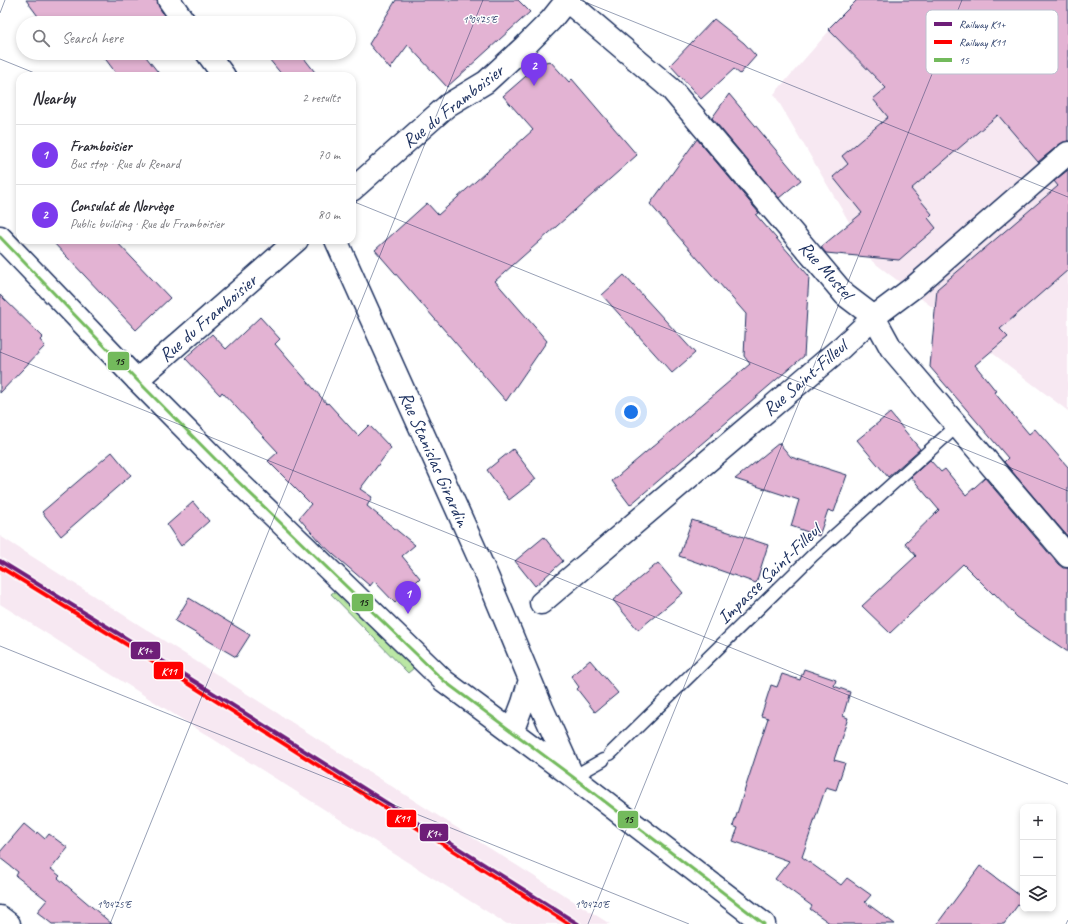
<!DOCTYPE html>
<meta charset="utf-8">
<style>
:root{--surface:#fff;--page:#f2f2f3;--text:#2b2b33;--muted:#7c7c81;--line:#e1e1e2;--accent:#7c3aed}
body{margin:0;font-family:Caveat,sans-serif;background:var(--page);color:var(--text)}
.controls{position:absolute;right:12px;bottom:12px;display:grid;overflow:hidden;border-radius:8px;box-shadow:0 2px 6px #0003}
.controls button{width:36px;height:36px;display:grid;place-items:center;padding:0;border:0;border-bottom:1px solid var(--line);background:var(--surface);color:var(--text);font:20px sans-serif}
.you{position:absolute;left:631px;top:412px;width:14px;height:14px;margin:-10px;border:3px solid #fff;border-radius:50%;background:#1a73e8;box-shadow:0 0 0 6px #1a73e833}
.badge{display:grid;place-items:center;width:26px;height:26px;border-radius:50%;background:var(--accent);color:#fff;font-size:13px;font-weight:700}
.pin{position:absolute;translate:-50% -33px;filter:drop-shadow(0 1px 2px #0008)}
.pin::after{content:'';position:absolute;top:21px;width:14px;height:12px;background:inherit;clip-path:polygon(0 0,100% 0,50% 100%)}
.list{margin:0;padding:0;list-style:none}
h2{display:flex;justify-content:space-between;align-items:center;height:52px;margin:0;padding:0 16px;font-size:17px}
h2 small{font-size:13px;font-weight:400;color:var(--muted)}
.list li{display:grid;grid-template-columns:26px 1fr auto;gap:12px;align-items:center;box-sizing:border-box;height:60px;padding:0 16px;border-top:1px solid var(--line)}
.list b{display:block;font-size:15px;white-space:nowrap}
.list p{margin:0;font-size:13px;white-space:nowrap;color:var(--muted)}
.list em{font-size:13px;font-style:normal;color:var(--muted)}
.icon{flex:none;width:22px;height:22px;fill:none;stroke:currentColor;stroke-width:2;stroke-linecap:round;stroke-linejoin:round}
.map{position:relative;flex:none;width:1068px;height:924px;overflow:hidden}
.search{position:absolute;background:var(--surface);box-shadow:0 2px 6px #0003;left:16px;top:16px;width:340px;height:44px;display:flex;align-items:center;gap:10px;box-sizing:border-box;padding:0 14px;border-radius:22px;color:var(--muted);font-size:15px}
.panel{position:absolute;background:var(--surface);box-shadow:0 2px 6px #0003;left:16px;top:72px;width:340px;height:172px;border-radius:12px}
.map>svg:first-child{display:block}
.built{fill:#f7e8f2}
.green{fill:#bbe7a5;stroke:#6b8b82}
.building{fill:#e3b3d3;stroke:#1b2f5e}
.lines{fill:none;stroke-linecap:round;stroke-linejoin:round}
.service-casing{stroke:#1b2f5e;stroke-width:15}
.minor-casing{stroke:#1b2f5e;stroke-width:25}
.tertiary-casing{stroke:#1b2f5e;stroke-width:25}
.service{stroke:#fff;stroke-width:12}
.minor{stroke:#fff;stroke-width:22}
.tertiary{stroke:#fff;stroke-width:22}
.bus-1-casing{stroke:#fff;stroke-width:6}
.bus-1{stroke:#73ba5c;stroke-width:3}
.rail-1-casing{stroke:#fff;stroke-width:7}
.rail-2-casing{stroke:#fff;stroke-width:7}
.rail-1{stroke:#6e1e78;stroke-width:4}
.rail-2{stroke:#f00;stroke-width:4}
.ticks{fill:none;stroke:#1b2f5e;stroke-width:1;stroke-opacity:0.45}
.labels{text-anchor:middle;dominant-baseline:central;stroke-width:3;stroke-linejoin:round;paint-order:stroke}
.street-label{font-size:19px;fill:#1b2f5e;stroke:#fff}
.key{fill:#fff;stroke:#bbc1cf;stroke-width:1}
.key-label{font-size:11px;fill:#1b2f5e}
.ticks-label{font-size:10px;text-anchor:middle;fill:#1b2f5e;stroke:#fff;stroke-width:3;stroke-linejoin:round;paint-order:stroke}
.line-badge{stroke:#fff;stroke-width:1.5}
.badge-label{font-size:11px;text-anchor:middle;font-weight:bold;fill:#fff}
.pale-badge-label{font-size:11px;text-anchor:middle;font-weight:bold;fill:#111}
</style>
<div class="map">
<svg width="1068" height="924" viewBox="0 0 1068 924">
<rect width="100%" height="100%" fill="#fff"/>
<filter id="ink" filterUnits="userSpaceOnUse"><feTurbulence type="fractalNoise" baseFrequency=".025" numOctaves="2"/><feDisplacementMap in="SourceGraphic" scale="8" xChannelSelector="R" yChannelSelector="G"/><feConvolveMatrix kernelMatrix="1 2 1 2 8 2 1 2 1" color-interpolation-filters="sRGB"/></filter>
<g filter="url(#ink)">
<path class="built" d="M 856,0 L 1068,0 L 1068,411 L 872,261 L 774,94 Z
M 0,536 L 443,819 L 610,924 L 507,924 L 404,860 L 0,604 Z"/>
<path class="green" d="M 337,589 L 414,668 L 408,673 L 331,594 Z"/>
<path class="building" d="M 26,0 L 157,0 L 159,7 L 164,15 L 153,23 L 43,23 Z
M 396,0 L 518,0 L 530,12 L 447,87 L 408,45 L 390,69 L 369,44 Z
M 857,0 L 1068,0 L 1068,141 L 1060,144 L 1038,162 L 998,115 L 911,189 L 932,214 L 928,218 L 936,228 L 899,260 L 826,253 L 821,247 L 862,213 L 833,177 L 848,164 L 842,156 L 888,117 L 873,99 L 886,88 L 828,29 Z
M 714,19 L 744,43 L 756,56 L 740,74 L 734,69 L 701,99 L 670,65 Z
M 101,53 L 143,53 L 161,76 L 118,76 Z
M 264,53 L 300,53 L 318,76 L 283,76 Z
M 550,61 L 569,82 L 572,79 L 637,155 L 495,281 L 547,341 L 506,401 L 375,250 L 427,203 L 438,215 L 533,130 L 503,96 L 541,63 Z
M 729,94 L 801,180 L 779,198 L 712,118 Z
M 697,139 L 759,213 L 756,215 L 809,276 L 804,356 L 630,505 L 612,481 L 750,364 L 744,356 L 746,314 L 650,204 Z
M 1068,170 L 1068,270 L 1000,329 L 1008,337 L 975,365 L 996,391 L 994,392 L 1029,434 L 1035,429 L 1068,467 L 1068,537 L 1004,462 L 1008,458 L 930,367 L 937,289 L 1058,186 L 1054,181 Z
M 51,240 L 115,240 L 170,298 L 136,330 Z
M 624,275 L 695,353 L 672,373 L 602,295 Z
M 0,295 L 43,337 L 40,340 L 45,346 L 0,393 Z
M 260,317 L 280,339 L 275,344 L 327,404 L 328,403 L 358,436 L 369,425 L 391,448 L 360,489 L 372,497 L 367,506 L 415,545 L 402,556 L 420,578 L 395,603 L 374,581 L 370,586 L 334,555 L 318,540 L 299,518 L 311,504 L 268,461 L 278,452 L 222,392 L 220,395 L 185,358 L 212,334 L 226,349 Z
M 890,413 L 920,449 L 888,477 L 857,440 Z
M 779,443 L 791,457 L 847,475 L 834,512 L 828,510 L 819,536 L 791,526 L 799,500 L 735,479 Z
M 513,449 L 536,479 L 509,500 L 487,470 Z
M 112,452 L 131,475 L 61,536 L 42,512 Z
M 930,460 L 941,472 L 945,469 L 966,495 L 985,478 L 1058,564 L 1063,568 L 1068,568 L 1068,652 L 1017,617 L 994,593 L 993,594 L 963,564 L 890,633 L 862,606 L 916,556 L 905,543 L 939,510 L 911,477 Z
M 193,502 L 209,521 L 181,546 L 167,525 Z
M 692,520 L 768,545 L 756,583 L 679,556 Z
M 544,537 L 563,561 L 535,586 L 515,561 Z
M 658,563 L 683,593 L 638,630 L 613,600 Z
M 189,598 L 250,635 L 236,657 L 175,621 Z
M 590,660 L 618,693 L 595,712 L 577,689 L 579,687 L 571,676 Z
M 804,669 L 836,680 L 834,686 L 850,692 L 843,716 L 848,718 L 834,760 L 845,763 L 836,790 L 826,787 L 802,857 L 841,885 L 847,878 L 871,895 L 865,902 L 895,924 L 831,924 L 810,909 L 812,906 L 775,879 L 789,861 L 733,841 L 738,828 L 733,826 L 768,718 L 761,716 L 771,685 L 777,687 L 782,674 L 800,680 Z
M 24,824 L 36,834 L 37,832 L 45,839 L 49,834 L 68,848 L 51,869 L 60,876 L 58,878 L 112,924 L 52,924 L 37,912 L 47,900 L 16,876 L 18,872 L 0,858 L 0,852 Z
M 980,866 L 1023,898 L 1004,924 L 937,924 Z"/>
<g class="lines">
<g class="service-casing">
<path id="service" d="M 610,754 L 813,555 L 957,426
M 573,777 L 603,760"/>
</g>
<g class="minor-casing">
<path id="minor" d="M 566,0 L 671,89 L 845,295 L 874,317 L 891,348 L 1068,556
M 137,380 L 297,240
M 541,603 L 842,347 L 874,317 L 914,287 L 1068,153"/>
</g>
<g class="tertiary-casing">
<path id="tertiary" d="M 169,0 L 185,23
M 207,53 L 224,76
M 352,190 L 448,105 L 486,82 L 524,47 L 551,20 L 567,0
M 0,237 L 137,380 L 224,468 L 444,681 L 573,777 L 764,924
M 336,240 L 487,576 L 542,708 L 573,777
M 512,732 L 523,703 L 530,680
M 0,917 L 9,924"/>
</g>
<use href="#service" class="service"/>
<use href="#minor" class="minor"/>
<use href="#tertiary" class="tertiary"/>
<g class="bus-1-casing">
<path id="bus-1" d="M 0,237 L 137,380 L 224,468 L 444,681 L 573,777 L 764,924"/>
</g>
<use href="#bus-1" class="bus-1"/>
<g class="rail-1-casing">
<path id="rail-1" d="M 0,561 L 137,645 L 578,924"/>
</g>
<g class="rail-2-casing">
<path id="rail-2" d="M 0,567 L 134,649 L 569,924"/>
</g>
<use href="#rail-1" class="rail-1"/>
<use href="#rail-2" class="rail-2"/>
</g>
</g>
<path class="ticks" d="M 580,0 L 1068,197M 0,13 L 5,0M 0,59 L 42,76M 352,201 L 1068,491M 0,352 L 1068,784M 0,646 L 689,924M 110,924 L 483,0M 588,924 L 962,0M 1066,924 L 1068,920"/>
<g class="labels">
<g class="street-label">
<text transform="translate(453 106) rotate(-38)">Rue du Framboisier</text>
<text transform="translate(826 270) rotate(48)">Rue Mustel</text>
<text transform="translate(208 318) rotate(-41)">Rue du Framboisier</text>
<text transform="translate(805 378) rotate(-41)">Rue Saint-Filleul</text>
<text transform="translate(434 459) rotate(66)">Rue Stanislas Girardin</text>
<text transform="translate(769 574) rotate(-44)">Impasse Saint-Filleul</text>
</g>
</g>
<rect x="926" y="10" width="132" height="64" rx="6" class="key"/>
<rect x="934" y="22" width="18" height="4" fill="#6e1e78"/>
<rect x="934" y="40" width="18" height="4" fill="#f00"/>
<rect x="934" y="58" width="18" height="4" fill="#73ba5c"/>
<g class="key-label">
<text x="959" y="28">Railway K1+</text>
<text x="959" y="46">Railway K11</text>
<text x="959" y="64">15</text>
</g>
<g class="ticks-label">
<text x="480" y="23">1°04'25"E</text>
<text x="114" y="908">1°04'25"E</text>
<text x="592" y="908">1°04'20"E</text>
</g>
<g class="line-badge">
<rect x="107" y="351" width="23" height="20" rx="4" fill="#73ba5c"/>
<rect x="351" y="593" width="23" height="19" rx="4" fill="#73ba5c"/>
<rect x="130" y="641" width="31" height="19" rx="4" fill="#6e1e78"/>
<rect x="153" y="661" width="31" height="19" rx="4" fill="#f00"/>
<rect x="386" y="809" width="31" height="19" rx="4" fill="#f00"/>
<rect x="617" y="810" width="22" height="19" rx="4" fill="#73ba5c"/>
<rect x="419" y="823" width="30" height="19" rx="4" fill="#6e1e78"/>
</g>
<g class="badge-label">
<text x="145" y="654">K1+</text>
<text x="169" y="675">K11</text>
<text x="402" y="822">K11</text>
<text x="434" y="837">K1+</text>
</g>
<g class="pale-badge-label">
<text x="119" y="365">15</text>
<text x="363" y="606">15</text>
<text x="628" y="823">15</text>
</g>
</svg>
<div class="controls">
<button>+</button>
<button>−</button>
<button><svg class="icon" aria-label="layers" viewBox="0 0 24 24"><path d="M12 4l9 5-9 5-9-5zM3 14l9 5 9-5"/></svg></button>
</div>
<div class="you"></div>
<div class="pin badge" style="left:408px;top:614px">1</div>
<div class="pin badge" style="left:534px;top:86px">2</div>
<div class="search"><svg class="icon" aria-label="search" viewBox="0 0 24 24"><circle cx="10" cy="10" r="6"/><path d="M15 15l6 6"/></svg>Search here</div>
<section class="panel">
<h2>Nearby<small>2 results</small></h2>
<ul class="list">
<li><span class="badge">1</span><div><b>Framboisier</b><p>Bus stop · Rue du Renard</p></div><em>70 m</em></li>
<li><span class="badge">2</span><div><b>Consulat de Norvège</b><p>Public building · Rue du Framboisier</p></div><em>80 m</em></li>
</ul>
</section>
</div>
